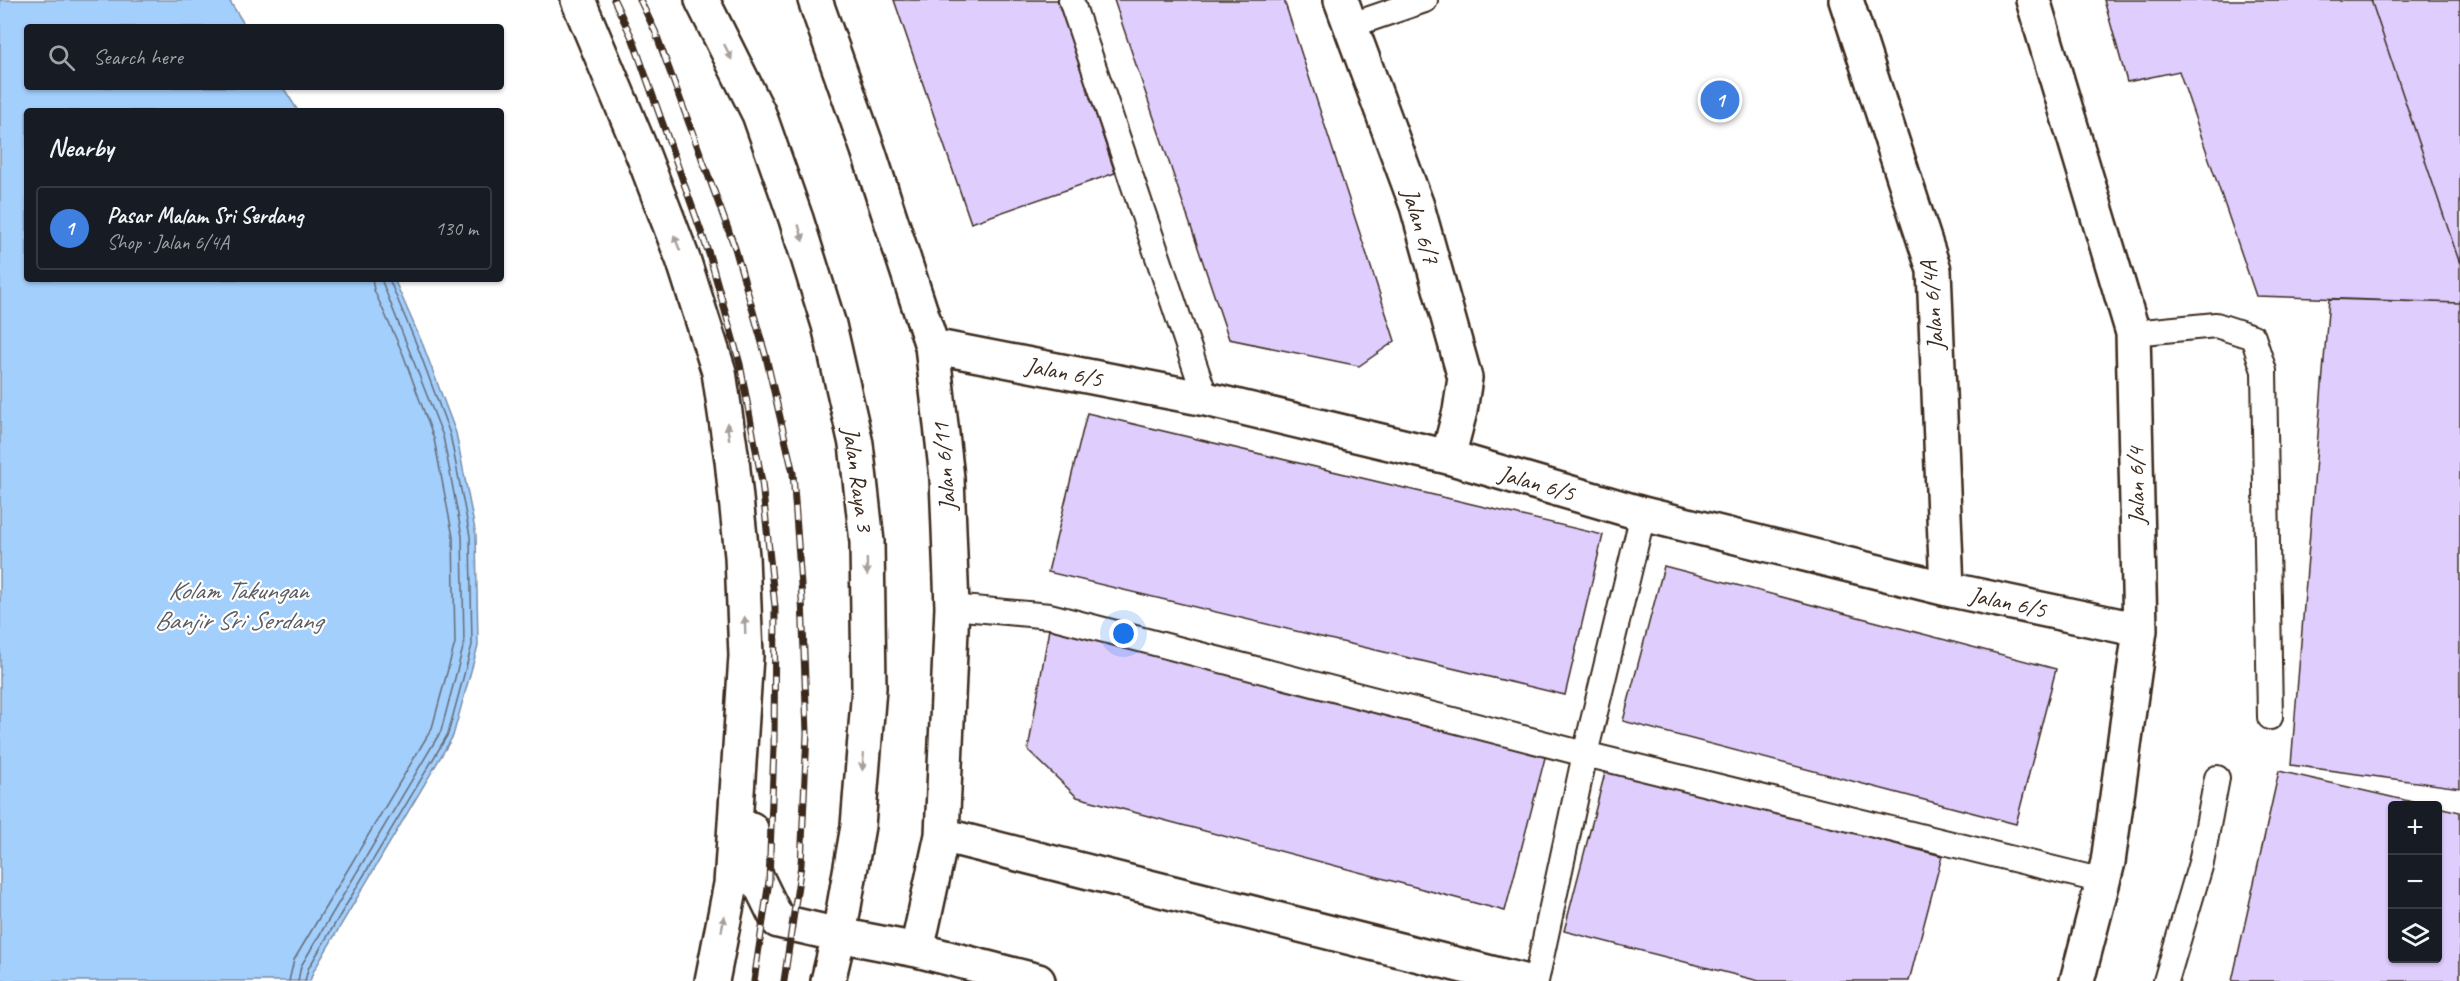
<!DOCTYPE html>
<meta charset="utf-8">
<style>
:root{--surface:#171b24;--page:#242831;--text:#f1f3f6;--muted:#9ea1a6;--line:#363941;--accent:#1a73e8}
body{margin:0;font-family:Caveat,sans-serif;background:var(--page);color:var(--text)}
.controls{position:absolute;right:18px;bottom:18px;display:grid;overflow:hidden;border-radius:6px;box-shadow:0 2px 4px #0004}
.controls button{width:54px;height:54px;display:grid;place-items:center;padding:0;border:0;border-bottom:2px solid var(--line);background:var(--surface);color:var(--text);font:30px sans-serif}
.you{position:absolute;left:1124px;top:634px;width:21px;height:21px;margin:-15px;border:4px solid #fff;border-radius:50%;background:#1a73e8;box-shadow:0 0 0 9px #1a73e833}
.badge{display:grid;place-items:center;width:39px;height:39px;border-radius:50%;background:var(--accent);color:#fff;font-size:20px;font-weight:700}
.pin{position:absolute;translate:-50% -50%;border:3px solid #fff;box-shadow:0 2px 6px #0006}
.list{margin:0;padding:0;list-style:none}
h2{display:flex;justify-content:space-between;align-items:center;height:78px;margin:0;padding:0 24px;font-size:26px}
h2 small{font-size:20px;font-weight:400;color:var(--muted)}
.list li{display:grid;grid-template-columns:39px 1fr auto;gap:18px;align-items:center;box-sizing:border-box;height:84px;margin:0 12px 12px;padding:0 12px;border:2px solid var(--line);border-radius:6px}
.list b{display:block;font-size:22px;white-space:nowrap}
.list p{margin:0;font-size:20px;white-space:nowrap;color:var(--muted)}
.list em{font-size:20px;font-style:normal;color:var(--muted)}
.icon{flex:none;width:33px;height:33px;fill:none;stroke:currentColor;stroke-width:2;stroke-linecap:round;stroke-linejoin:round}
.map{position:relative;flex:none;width:2460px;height:981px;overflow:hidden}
.search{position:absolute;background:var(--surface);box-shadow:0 2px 4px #0004;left:24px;top:24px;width:480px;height:66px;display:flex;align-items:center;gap:15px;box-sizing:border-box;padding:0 21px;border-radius:6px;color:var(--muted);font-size:22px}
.panel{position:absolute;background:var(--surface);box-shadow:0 2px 4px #0004;left:24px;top:108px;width:480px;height:174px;border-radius:6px}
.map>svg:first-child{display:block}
.water{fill:#a3cffd;stroke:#798da4;stroke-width:1.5}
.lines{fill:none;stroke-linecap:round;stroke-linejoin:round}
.shore{stroke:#656c77;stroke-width:1.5}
.building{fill:#dfcdfe;stroke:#3b2a1e;stroke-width:1.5}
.lane-casing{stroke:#3b2a1e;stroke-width:28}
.street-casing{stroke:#3b2a1e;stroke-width:38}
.secondary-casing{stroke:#3b2a1e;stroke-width:38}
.lane{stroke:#fff;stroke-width:24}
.street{stroke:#fff;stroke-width:33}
.secondary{stroke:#fff;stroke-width:33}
.rail-casing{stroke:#3b2a1e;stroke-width:7}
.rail{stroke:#fff;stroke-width:4.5;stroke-dasharray:14;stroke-linecap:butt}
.oneway{fill:#a79f9a}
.labels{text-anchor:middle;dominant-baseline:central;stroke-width:4.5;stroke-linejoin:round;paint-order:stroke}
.street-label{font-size:24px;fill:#3b2a1e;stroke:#fff}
.water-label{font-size:26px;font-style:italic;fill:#5a5c61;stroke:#fff}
</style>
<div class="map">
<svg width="2460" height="981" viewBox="0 0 2460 981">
<rect width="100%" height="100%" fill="#fff"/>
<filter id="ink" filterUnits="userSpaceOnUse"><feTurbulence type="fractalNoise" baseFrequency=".0167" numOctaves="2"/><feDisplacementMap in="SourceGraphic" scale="12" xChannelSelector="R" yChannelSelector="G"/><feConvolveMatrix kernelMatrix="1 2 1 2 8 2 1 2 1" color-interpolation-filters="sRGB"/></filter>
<g filter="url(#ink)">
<path class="water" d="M 0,0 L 229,0 L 246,27 L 27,27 L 27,87 L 283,87 L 298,111 L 27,111 L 27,279 L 394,279 L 423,345 L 456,433 L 476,535 L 478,646 L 453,736 L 313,972 L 310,981 L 0,981 Z"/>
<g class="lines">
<path class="shore" d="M 289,981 L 294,960 L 432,728 L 455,643 L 453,537 L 434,439 L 403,354 L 374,290 L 372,279
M 298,981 L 301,966 L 441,731 L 464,644 L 462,536 L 443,436 L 381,279
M 305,981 L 308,969 L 448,734 L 472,645 L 470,536 L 450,434 L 418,348 L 389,279"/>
</g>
<path class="building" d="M 894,0 L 1058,0 L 1115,173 L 971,223 Z
M 1114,0 L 1284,0 L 1395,341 L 1359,366 L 1229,339 Z
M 2104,0 L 2371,0 L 2460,264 L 2460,303 L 2256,296 L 2179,71 L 2127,82 Z
M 2371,0 L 2460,0 L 2460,264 Z
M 2329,299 L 2460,303 L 2460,788 L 2291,765 Z
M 1087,413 L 1603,535 L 1565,695 L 1048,572 Z
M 1664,566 L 2056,669 L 2016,824 L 1623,721 Z
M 1049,629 L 1547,750 L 1505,911 L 1077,797 L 1028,750 Z
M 1606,769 L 1942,856 L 1909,981 L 1759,981 L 1564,931 Z
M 2279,771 L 2430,806 L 2392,806 L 2392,958 L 2438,958 L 2438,807 L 2460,812 L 2460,981 L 2232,981 Z"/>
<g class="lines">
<g class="lane-casing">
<path id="lane" d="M 1071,0 L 1206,399
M 1352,25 L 1425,0
M 2133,333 L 2216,325 L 2253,337 L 2264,371 L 2270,717
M 952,607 L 1050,616 L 1585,754 L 2103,881
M 1536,981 L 1585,754 L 1643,514
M 2166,981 L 2201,863 L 2217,778"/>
</g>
<g class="street-casing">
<path id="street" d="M 815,0 L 868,150 L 932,346 L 947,478 L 952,607 L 942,835 L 917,950
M 1341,0 L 1417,206 L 1465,378 L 1460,411 L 1448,457
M 1846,0 L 1934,270 L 1947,589
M 2033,0 L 2133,333 L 2140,630 L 2108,862 L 2077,981
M 932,346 L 1206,399 L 1448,457 L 1643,514 L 1947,589 L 2140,630
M 942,835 L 1523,981
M 839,935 L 917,950 L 1038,981"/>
</g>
<g class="secondary-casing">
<path id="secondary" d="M 578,0 L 643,155 L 684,262 L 719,372 L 732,460 L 742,556 L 746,656 L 731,884 L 712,981
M 702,0 L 759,114 L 796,219 L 829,325 L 856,444 L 867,542 L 869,688 L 858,826 L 839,935 L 828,981
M 751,829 L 752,868 L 778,921 L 839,935"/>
</g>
<use href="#lane" class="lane"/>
<use href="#street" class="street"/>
<use href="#secondary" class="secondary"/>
<g class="rail-casing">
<path id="rail" d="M 614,0 L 633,40 L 709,254 L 740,364 L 762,482 L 775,607 L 774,747 L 769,881 L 754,981
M 640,0 L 655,31 L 735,248 L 766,357 L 793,473 L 802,599 L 807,733 L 801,865 L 784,981"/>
</g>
<use href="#rail" class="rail"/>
</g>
<defs><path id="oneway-solid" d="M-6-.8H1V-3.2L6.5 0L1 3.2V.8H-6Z" transform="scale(1.5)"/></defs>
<g class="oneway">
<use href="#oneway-solid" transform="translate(728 52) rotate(64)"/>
<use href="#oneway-solid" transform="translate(801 233) rotate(73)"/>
<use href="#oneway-solid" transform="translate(677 243) rotate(-111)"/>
<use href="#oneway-solid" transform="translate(728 431) rotate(-98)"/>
<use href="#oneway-solid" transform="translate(867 567) rotate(89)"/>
<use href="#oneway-solid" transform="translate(745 625) rotate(-92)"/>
<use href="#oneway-solid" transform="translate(863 762) rotate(95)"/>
<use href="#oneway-solid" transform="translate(723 924) rotate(-79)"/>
</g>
</g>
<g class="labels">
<g class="street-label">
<text transform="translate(1421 226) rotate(73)">Jalan 6/7</text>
<text transform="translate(1932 306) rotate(-95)">Jalan 6/4A</text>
<text transform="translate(1064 372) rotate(11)">Jalan 6/5</text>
<text transform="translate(944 467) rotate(-95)">Jalan 6/11</text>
<text transform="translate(858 479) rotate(82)">Jalan Raya 3</text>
<text transform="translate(1537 483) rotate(16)">Jalan 6/5</text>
<text transform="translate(2136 486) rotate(-91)">Jalan 6/4</text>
<text transform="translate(2008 602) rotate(12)">Jalan 6/5</text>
</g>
<g class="water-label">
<text x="238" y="590">Kolam Takungan<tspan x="238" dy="30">Banjir Sri Serdang</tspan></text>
</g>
</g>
</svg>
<div class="controls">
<button>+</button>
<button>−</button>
<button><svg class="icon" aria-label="layers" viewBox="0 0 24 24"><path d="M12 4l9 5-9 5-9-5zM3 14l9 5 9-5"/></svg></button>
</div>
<div class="you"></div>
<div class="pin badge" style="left:1720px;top:100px;background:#3f7fe0">1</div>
<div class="search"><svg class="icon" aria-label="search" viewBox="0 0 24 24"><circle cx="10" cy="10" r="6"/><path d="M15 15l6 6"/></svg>Search here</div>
<section class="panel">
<h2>Nearby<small></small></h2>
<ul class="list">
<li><span class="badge" style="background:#3f7fe0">1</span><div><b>Pasar Malam Sri Serdang</b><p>Shop · Jalan 6/4A</p></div><em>130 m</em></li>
</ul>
</section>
</div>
